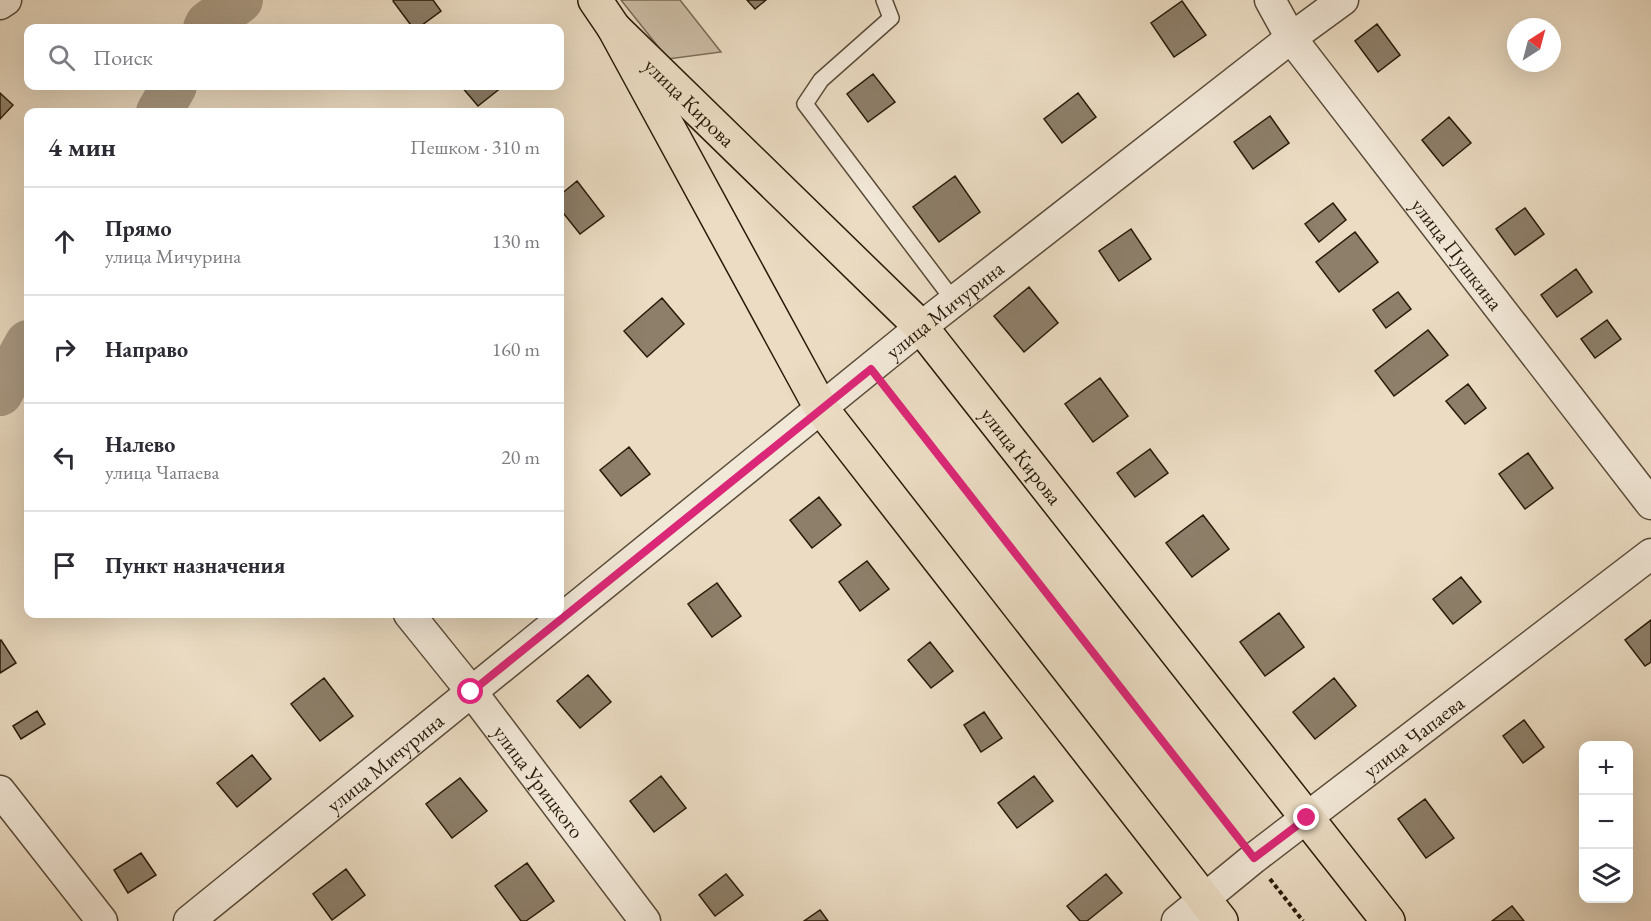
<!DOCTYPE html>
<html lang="ru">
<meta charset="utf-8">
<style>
:root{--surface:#fff;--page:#f2f2f3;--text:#2b2b33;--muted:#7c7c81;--line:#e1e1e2}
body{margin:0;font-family:"EB Garamond",serif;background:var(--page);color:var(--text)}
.controls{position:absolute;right:18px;bottom:18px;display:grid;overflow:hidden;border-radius:12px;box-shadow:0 6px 24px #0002}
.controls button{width:54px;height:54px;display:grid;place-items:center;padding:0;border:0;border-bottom:2px solid var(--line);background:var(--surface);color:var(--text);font:30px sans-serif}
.compass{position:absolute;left:1507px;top:18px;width:54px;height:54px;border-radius:50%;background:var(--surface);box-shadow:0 6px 24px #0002;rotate:36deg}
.stop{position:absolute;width:18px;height:18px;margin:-14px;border:4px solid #db2777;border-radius:50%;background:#fff}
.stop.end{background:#db2777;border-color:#fff;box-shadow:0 2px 6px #0008}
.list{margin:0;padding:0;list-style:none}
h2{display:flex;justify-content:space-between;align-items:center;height:78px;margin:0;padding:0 24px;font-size:26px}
h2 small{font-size:20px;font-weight:400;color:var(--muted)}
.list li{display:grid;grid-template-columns:39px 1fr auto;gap:18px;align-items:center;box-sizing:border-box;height:108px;padding:0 24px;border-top:2px solid var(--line)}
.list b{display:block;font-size:22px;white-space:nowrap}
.list p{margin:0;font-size:20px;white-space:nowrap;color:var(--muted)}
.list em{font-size:20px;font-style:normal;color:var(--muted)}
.icon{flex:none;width:33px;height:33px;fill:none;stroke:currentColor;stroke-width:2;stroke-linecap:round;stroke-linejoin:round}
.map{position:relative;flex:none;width:1651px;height:921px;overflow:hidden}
.search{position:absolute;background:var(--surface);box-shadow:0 6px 24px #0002;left:24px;top:24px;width:540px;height:66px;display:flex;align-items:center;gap:15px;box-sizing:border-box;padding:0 21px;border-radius:12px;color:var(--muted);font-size:22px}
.panel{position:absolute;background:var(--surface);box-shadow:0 6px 24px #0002;left:24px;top:108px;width:540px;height:510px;border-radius:12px}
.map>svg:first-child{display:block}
.green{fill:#cabba3;stroke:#796b56;stroke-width:1.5}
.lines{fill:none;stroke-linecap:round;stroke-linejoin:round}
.river{stroke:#a99a84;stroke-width:46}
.building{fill:#8d7f6a;stroke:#281b09;stroke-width:1.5}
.lane-casing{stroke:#594b38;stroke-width:18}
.street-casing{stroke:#594b38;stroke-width:33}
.primary-casing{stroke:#281b09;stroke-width:36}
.path{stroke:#281b09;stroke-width:4;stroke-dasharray:4.5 3;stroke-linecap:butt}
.lane{stroke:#f2e8d8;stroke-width:15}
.street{stroke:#f2e8d8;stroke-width:30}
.primary{stroke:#ebdcc3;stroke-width:33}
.route{stroke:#db2777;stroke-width:8}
.labels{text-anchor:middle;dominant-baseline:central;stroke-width:4.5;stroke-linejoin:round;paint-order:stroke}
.street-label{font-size:21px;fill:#281b09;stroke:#f2e8d8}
</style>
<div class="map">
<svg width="1651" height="921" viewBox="0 0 1651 921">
<rect width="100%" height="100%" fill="#ebdcc3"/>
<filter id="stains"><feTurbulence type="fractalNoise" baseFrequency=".00333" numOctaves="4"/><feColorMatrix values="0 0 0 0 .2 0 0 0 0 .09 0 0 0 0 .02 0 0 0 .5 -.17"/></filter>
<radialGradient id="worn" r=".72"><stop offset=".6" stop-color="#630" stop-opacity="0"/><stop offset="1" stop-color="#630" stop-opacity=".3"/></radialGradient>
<path class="green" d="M 621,0 L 680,0 L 721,52 L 668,59 Z"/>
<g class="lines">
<path class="river" d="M 206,28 L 208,24 L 240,0
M 159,112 L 174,86
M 0,393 L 28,343"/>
</g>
<path class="building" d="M 394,0 L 433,0 L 441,11 L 418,28 L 413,28 L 393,1 Z
M 747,0 L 766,0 L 755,9 Z
M 1182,1 L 1206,35 L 1174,57 L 1151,23 Z
M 1377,24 L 1400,55 L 1378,72 L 1355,41 Z
M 873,74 L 895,102 L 868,122 L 847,94 Z
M 461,86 L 501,86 L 502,87 L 478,106 Z
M 0,93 L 13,105 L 0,119 Z
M 1078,93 L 1096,117 L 1062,143 L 1044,119 Z
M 1270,116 L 1289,143 L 1253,169 L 1234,142 Z
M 1449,117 L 1471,143 L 1443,166 L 1422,140 Z
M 955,176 L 980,212 L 939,242 L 913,207 Z
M 577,181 L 604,216 L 580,234 L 560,209 L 560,195 Z
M 1333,203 L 1346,220 L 1319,242 L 1305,224 Z
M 1525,208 L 1544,234 L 1515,255 L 1496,229 Z
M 1131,229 L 1151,259 L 1119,281 L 1099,251 Z
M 1355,232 L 1378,262 L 1339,292 L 1316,262 Z
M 1576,269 L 1592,292 L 1557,317 L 1541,295 Z
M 1029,287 L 1058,323 L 1024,352 L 994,316 Z
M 1398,292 L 1411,309 L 1386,328 L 1373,310 Z
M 662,298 L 684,324 L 647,357 L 624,331 Z
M 1607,320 L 1621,339 L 1595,358 L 1581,339 Z
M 1428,330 L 1448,355 L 1394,396 L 1375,371 Z
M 1100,378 L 1128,416 L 1093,442 L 1065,404 Z
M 1468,384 L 1486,408 L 1465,424 L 1446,401 Z
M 629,447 L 650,474 L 621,496 L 600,470 Z
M 1150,449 L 1168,473 L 1135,497 L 1117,473 Z
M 1528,453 L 1553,488 L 1525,509 L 1499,474 Z
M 819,497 L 841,525 L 812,548 L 790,520 Z
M 1203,515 L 1229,549 L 1192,577 L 1166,543 Z
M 867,561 L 889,589 L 860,611 L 839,582 Z
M 1461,577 L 1481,602 L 1453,624 L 1433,599 Z
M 717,583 L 741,616 L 712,637 L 688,604 Z
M 1279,613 L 1304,647 L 1265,676 L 1240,642 Z
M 1651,620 L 1651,662 L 1645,666 L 1625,640 Z
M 1,640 L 16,663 L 0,673 L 0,641 Z
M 930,642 L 953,671 L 931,688 L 908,660 Z
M 588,675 L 611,702 L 580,728 L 557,701 Z
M 324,678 L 353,716 L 320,741 L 291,704 Z
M 1334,678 L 1356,706 L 1315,739 L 1293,712 Z
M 37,711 L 45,724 L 21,739 L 13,726 Z
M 984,712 L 1002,738 L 981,752 L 964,725 Z
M 1524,720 L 1544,747 L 1523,763 L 1503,736 Z
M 252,755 L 271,779 L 237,807 L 217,783 Z
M 661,776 L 686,808 L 654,832 L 630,801 Z
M 1034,776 L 1053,801 L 1017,828 L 998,803 Z
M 460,778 L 487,811 L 452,838 L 426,804 Z
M 1425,799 L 1454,838 L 1426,858 L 1398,819 Z
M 141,853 L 156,875 L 128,893 L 114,870 Z
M 527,863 L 554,901 L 526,921 L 521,921 L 495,886 Z
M 346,869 L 365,895 L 332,920 L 313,894 Z
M 726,874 L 743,895 L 715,916 L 699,895 Z
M 1106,874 L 1122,893 L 1087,921 L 1080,921 L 1067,906 Z
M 1512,906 L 1524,921 L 1492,921 Z
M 820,910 L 828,921 L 804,921 Z"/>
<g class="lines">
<g class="lane-casing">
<path id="lane" d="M 884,0 L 891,18 L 821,80 L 805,104 L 954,301"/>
</g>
<g class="street-casing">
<g id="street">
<path id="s1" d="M 1270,0 L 1291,38 L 1651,504"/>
<path d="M 0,4 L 6,0"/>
<path id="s2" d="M 409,614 L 471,691 L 645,921"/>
<path d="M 0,791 L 102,921"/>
<path id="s3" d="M 189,921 L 921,327 L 1291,38 L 1343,0"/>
<path id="s4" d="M 1177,921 L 1254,858 L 1651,554"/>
</g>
</g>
<g class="primary-casing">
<g id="primary">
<path d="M 595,0 L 614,28 L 821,408 L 1221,921"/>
<path id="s5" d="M 614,28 L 921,327 L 1388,921"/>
</g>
</g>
<path class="path" d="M 888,390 L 1238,838
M 1270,879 L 1303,921"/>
<use href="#lane" class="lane"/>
<use href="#street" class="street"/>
<use href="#primary" class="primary"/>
</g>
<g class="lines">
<path class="route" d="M 471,692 L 871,369 L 1254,858 L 1307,818"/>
</g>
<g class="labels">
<g class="street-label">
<text stroke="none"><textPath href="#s5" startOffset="106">улица Кирова</textPath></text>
<text stroke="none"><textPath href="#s1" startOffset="316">улица Пушкина</textPath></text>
<text stroke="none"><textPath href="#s3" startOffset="972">улица Мичурина</textPath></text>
<text stroke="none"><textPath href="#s5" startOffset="592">улица Кирова</textPath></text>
<text stroke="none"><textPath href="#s4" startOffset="300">улица Чапаева</textPath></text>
<text stroke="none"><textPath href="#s3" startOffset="252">улица Мичурина</textPath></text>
<text stroke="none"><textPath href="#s2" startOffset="212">улица Урицкого</textPath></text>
</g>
</g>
<rect width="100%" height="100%" filter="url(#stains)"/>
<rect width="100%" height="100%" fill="url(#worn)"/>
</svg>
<div class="controls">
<button>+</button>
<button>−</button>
<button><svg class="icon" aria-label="layers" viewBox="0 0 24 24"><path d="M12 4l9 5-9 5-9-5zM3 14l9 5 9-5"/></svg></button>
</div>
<svg class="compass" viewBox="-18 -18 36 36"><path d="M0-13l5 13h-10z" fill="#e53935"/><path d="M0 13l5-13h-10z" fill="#7c7c81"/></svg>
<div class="stop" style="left:471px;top:692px"></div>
<div class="stop end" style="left:1307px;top:818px"></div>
<div class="search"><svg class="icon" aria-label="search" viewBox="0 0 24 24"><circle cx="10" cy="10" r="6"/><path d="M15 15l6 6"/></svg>Поиск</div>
<section class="panel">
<h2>4 мин<small>Пешком · 310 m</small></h2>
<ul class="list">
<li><svg class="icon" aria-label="ahead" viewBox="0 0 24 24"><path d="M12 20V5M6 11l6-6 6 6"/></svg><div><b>Прямо</b><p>улица Мичурина</p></div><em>130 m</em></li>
<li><svg class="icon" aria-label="right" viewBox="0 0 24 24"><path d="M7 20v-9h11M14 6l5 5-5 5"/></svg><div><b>Направо</b></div><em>160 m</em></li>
<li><svg class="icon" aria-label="left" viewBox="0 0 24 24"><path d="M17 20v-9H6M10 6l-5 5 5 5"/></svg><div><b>Налево</b><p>улица Чапаева</p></div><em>20 m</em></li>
<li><svg class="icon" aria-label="arrive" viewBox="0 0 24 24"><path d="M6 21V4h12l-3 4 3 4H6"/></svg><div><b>Пункт назначения</b></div></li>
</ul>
</section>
</div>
